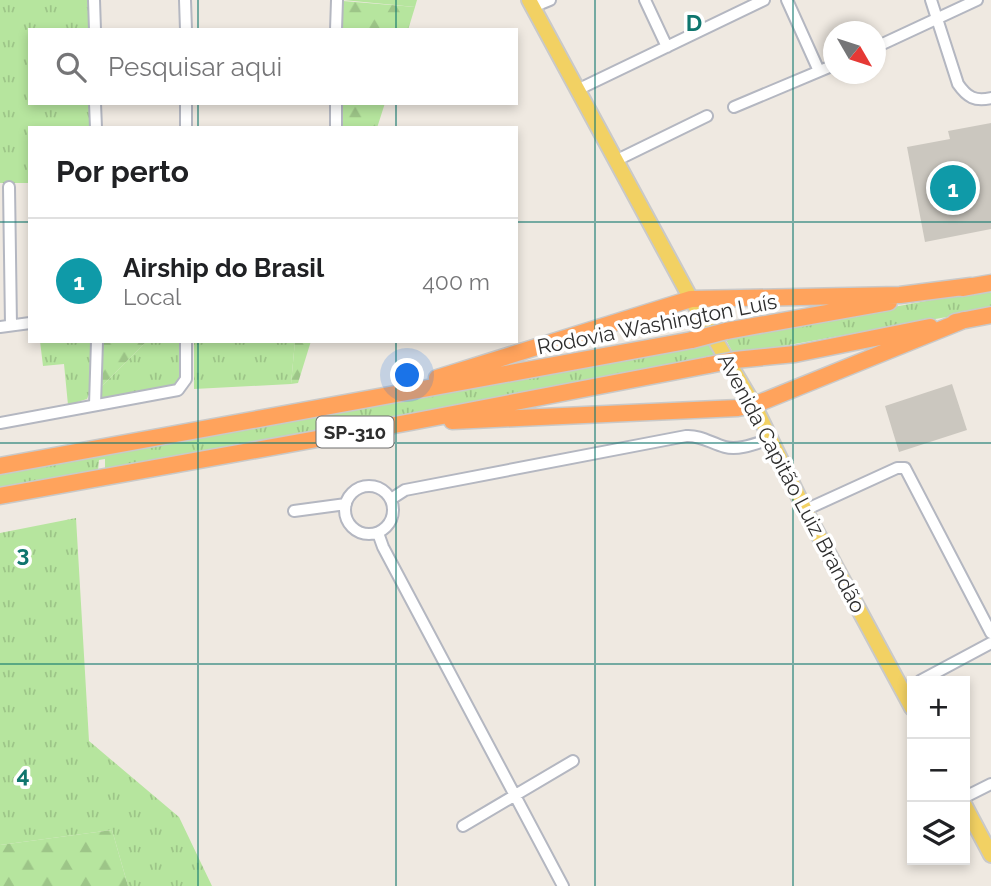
<!DOCTYPE html>
<html lang="pt">
<meta charset="utf-8">
<style>
:root{--surface:#fff;--page:#f6f6f6;--text:#202124;--muted:#757577;--line:#e0e0e0;--accent:#4264fb}
body{margin:0;font-family:Raleway,sans-serif;background:var(--page);color:var(--text)}
.controls{position:absolute;right:21px;bottom:21px;display:grid;overflow:hidden;border-radius:0px;box-shadow:0 4px 10px #0003}
.controls button{width:63px;height:63px;display:grid;place-items:center;padding:0;border:0;border-bottom:2px solid var(--line);background:var(--surface);color:var(--text);font:35px sans-serif}
.compass{position:absolute;left:823px;top:21px;width:63px;height:63px;border-radius:50%;background:var(--surface);box-shadow:0 4px 10px #0003;rotate:129deg}
.you{position:absolute;left:408px;top:376px;width:24px;height:24px;margin:-18px;border:5px solid #fff;border-radius:50%;background:#1a73e8;box-shadow:0 0 0 10px #1a73e833}
.badge{display:grid;place-items:center;width:46px;height:46px;border-radius:50%;background:var(--accent);color:#fff;font-size:23px;font-weight:700}
.pin{position:absolute;translate:-50% -50%;border:4px solid #fff;box-shadow:0 2px 7px #0006}
.list{margin:0;padding:0;list-style:none}
h2{display:flex;justify-content:space-between;align-items:center;height:91px;margin:0;padding:0 28px;font-size:30px}
h2 small{font-size:23px;font-weight:400;color:var(--muted)}
.list li{display:grid;grid-template-columns:46px 1fr auto;gap:21px;align-items:center;box-sizing:border-box;height:126px;padding:0 28px;border-top:2px solid var(--line)}
.list b{display:block;font-size:26px;white-space:nowrap}
.list p{margin:0;font-size:23px;white-space:nowrap;color:var(--muted)}
.list em{font-size:23px;font-style:normal;color:var(--muted)}
.icon{flex:none;width:38px;height:38px;fill:none;stroke:currentColor;stroke-width:2;stroke-linecap:round;stroke-linejoin:round}
.map{position:relative;flex:none;width:991px;height:886px;overflow:hidden}
.search{position:absolute;background:var(--surface);box-shadow:0 4px 10px #0003;left:28px;top:28px;width:490px;height:77px;display:flex;align-items:center;gap:18px;box-sizing:border-box;padding:0 24px;border-radius:0px;color:var(--muted);font-size:26px}
.panel{position:absolute;background:var(--surface);box-shadow:0 4px 10px #0003;left:28px;top:126px;width:490px;height:217px;border-radius:0px}
.map>svg:first-child{display:block}
.grass{fill:url(#grass-tufts)}
.forest{fill:url(#forest-firs)}
.building{fill:#cbc7bf}
.lines{fill:none;stroke-linecap:round;stroke-linejoin:round}
.minor-casing{stroke:#b4b7c1;stroke-width:14}
.major-casing{stroke:#c9c9c9;stroke-width:18}
.highway-casing{stroke:#c9c9c9;stroke-width:19}
.minor{stroke:#fff;stroke-width:10}
.major{stroke:#f2d163;stroke-width:14}
.highway{stroke:#ffa35c;stroke-width:16}
.highway-bridge-casing{stroke:#c9c9c9;stroke-width:19;stroke-linecap:butt}
.highway-bridge{stroke:#ffa35c;stroke-width:16}
.grid{fill:none;stroke:#0f766e;stroke-width:2;stroke-opacity:0.55}
.labels{text-anchor:middle;dominant-baseline:central;stroke-width:7;stroke-linejoin:round;paint-order:stroke}
.shield{fill:#fff;stroke:#6d6d6d;stroke-width:2}
.shield-label{font-size:19px;font-weight:bold;fill:#2e2e2e}
.street-label{font-size:21px;fill:#2e2e2e;stroke:#fff}
.grid-label{font-size:23px;text-anchor:middle;font-weight:bold;fill:#0f766e;stroke:#fff;stroke-width:7;stroke-linejoin:round;paint-order:stroke}
</style>
<div class="map">
<svg width="991" height="886" viewBox="0 0 991 886">
<defs>
<pattern id="grass-tufts" width="24" height="20" patternUnits="userSpaceOnUse" patternTransform="scale(1.75)"><rect width="24" height="20" fill="#b6e59e"/><path d="M3 7l-1-3M5 7V3M7 7l1-3M15 17l-1-3M17 17v-4M19 17l1-3" fill="none" stroke="#9dc588"/></pattern>
<pattern id="forest-firs" width="22" height="20" patternUnits="userSpaceOnUse" patternTransform="scale(1.75)"><rect width="22" height="20" fill="#b6e59e"/><path d="M5 1l3.5 6h-7zM16 11l3.5 6h-7z" fill="#9dc588"/></pattern>
</defs>
<rect width="100%" height="100%" fill="#efe9e1"/>
<path class="grass" d="M 0,0 L 88,0 L 88,30 L 30,30 L 30,103 L 89,103 L 89,128 L 30,128 L 30,183 L 0,183 Z
M 343,0 L 417,0 L 415,7 Z
M 991,289 L 991,308 L 958,315 L 738,354 L 732,351 L 725,338 Z
M 40,341 L 91,341 L 91,390 L 87,399 L 68,405 L 64,364 L 43,366 Z
M 147,341 L 182,341 L 184,371 L 177,386 L 103,400 L 99,398 L 98,390 Z
M 194,341 L 295,341 L 291,384 L 194,389 Z
M 710,341 L 717,354 L 707,359 L 105,473 L 105,459 L 99,460 L 98,471 L 0,490 L 0,471 Z
M 76,518 L 89,741 L 179,817 L 212,886 L 128,886 L 112,830 L 0,845 L 0,533 Z"/>
<path class="forest" d="M 343,1 L 415,7 L 408,30 L 343,30 Z
M 342,103 L 385,103 L 377,128 L 342,128 Z
M 99,341 L 147,341 L 98,390 Z
M 295,341 L 311,341 L 298,383 L 291,384 Z
M 112,830 L 128,886 L 0,886 L 0,845 Z"/>
<path class="building" d="M 991,123 L 991,229 L 925,242 L 907,147 L 950,139 L 948,131 Z
M 952,384 L 967,430 L 899,452 L 885,406 Z"/>
<g class="lines">
<g class="minor-casing">
<path id="minor" d="M 94,0 L 95,30
M 185,0 L 186,30
M 645,0 L 667,47
M 787,0 L 819,71
M 931,0 L 958,84 C 967,97 975,102 991,98
M 533,7 L 550,0
M 336,30 L 337,0
M 876,47 L 977,0
M 577,90 L 764,0
M 95,103 L 96,128
M 186,103 L 186,128
M 336,103 L 336,128
M 734,107 L 834,65
M 615,161 L 707,116
M 9,187 L 11,325
M 0,327 L 30,323
M 95,405 L 97,341
M 0,423 L 178,390 L 186,379 L 186,341
M345 510a24 24 0 1 1 48 0a24 24 0 1 1-48 0Z
M 391,499 L 405,490 L 686,436 C 700,435 711,443 725,447 C 739,451 757,443 770,439
M 805,510 L 897,468 L 905,468 L 991,633
M 294,511 L 346,504
M 378,533 L 383,547 L 563,886
M 920,681 L 991,643
M 965,797 L 991,784
M 463,826 L 573,761"/>
</g>
<g class="major-casing">
<path id="major" d="M 529,0 L 691,299 L 754,405 L 805,510 L 912,708
M 965,806 L 991,855"/>
</g>
<g class="highway-casing">
<path id="highway" d="M 962,288 L 991,283
M 955,322 L 991,315
M 726,331 L 889,302
M 735,360 L 795,354 L 930,327
M 437,378 L 691,299 L 900,295 L 971,286
M 452,421 L 738,408 L 754,405 L 964,320
M 0,466 L 692,340
M 0,496 L 411,422 L 709,365"/>
</g>
<use href="#minor" class="minor"/>
<use href="#major" class="major"/>
<use href="#highway" class="highway"/>
<g class="highway-bridge-casing">
<path id="highway-bridge" d="M 692,340 L 726,331
M 709,365 L 735,360"/>
</g>
<use href="#highway-bridge" class="highway-bridge"/>
</g>
<path class="grid" d="M 198,0 L 198,30M 396,0 L 396,30M 595,0 L 595,886M 793,0 L 793,886M 198,103 L 198,128M 396,103 L 396,128M 0,222 L 30,222M 516,222 L 991,222M 198,341 L 198,886M 396,341 L 396,886M 0,443 L 991,443M 0,664 L 991,664"/>
<g class="labels">
<rect class="shield" x="316.5" y="416.5" width="77" height="31" rx="5"/>
<g class="shield-label">
<text x="355" y="432">SP-310</text>
</g>
<g class="street-label">
<text transform="translate(657 324) rotate(-11)">Rodovia Washington Luís</text>
<text transform="translate(792 483) rotate(62)">Avenida Capitão Luiz Brandão</text>
</g>
</g>
<g class="grid-label">
<text x="694" y="31">D</text>
<text x="23" y="562">3</text>
<text x="23" y="783">4</text>
</g>
</svg>
<div class="controls">
<button>+</button>
<button>−</button>
<button><svg class="icon" aria-label="layers" viewBox="0 0 24 24"><path d="M12 4l9 5-9 5-9-5zM3 14l9 5 9-5"/></svg></button>
</div>
<svg class="compass" viewBox="-18 -18 36 36"><path d="M0-13l5 13h-10z" fill="#e53935"/><path d="M0 13l5-13h-10z" fill="#757577"/></svg>
<div class="you"></div>
<div class="pin badge" style="left:953px;top:188px;background:#0f9aa8">1</div>
<div class="search"><svg class="icon" aria-label="search" viewBox="0 0 24 24"><circle cx="10" cy="10" r="6"/><path d="M15 15l6 6"/></svg>Pesquisar aqui</div>
<section class="panel">
<h2>Por perto<small></small></h2>
<ul class="list">
<li><span class="badge" style="background:#0f9aa8">1</span><div><b>Airship do Brasil</b><p>Local</p></div><em>400 m</em></li>
</ul>
</section>
</div>
